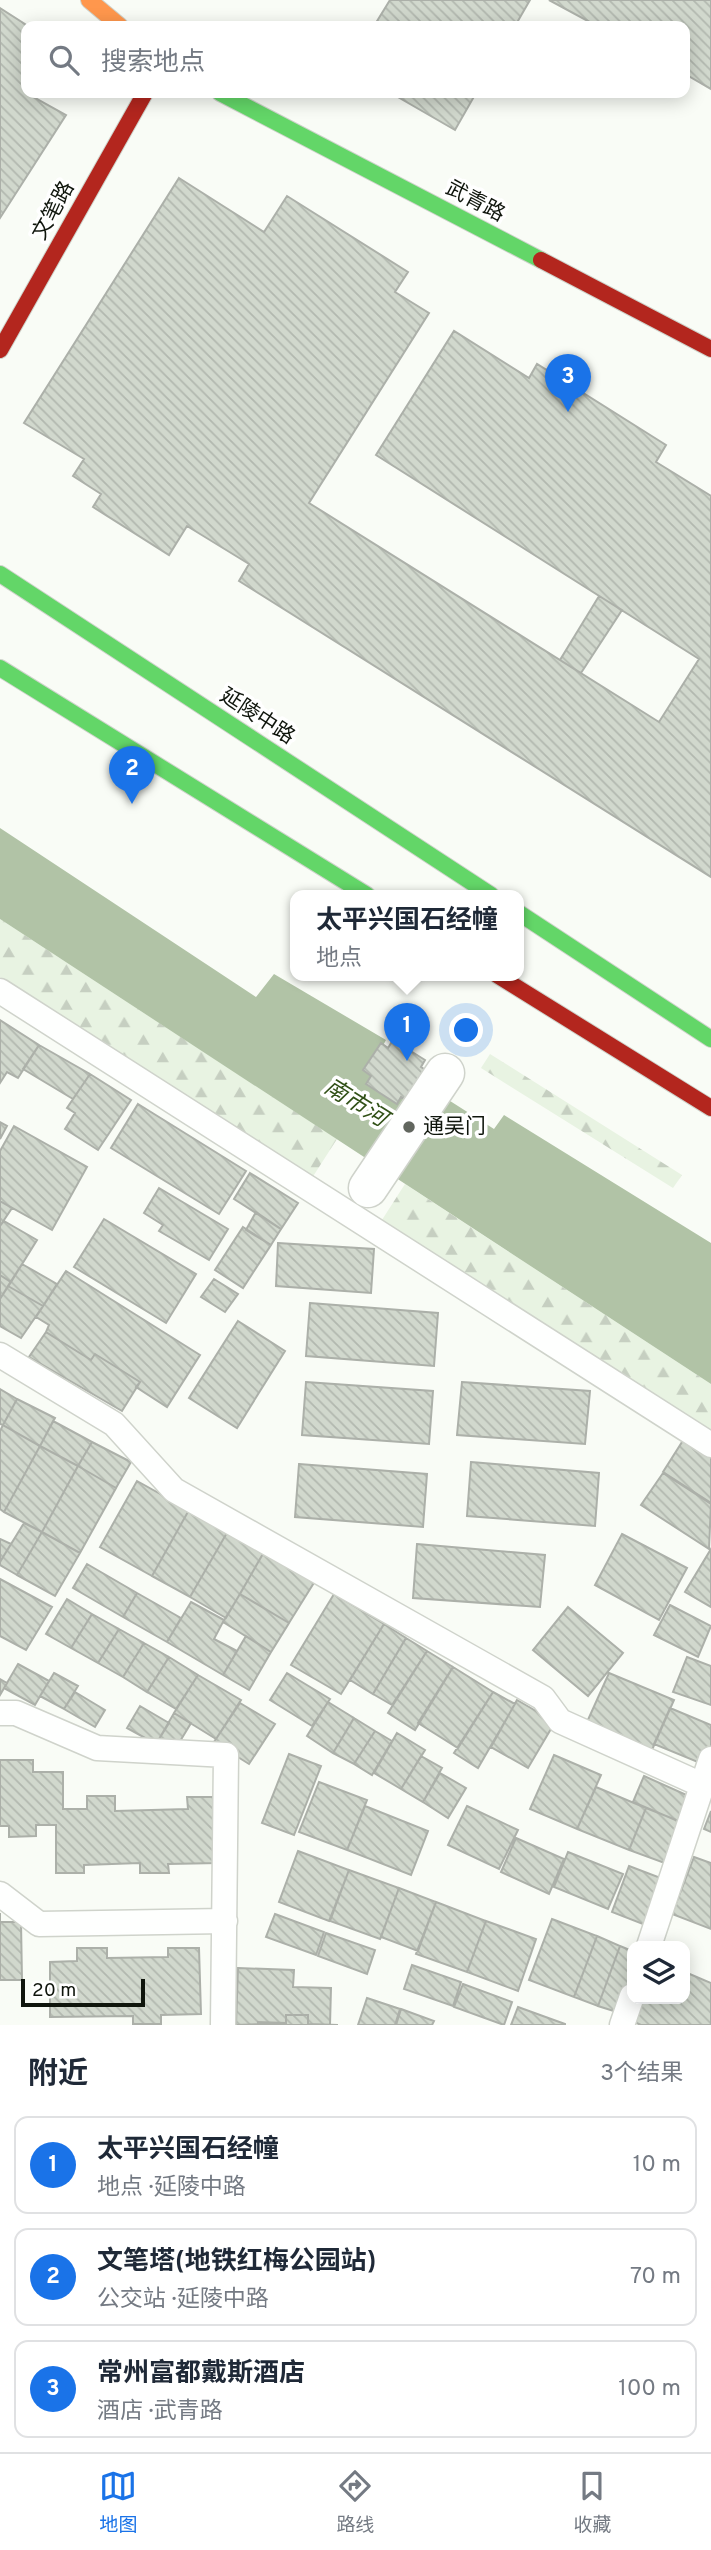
<!DOCTYPE html>
<html lang="zh">
<meta charset="utf-8">
<style>
:root{--surface:#fff;--page:#f2f2f3;--text:#1f2937;--muted:#747a83;--line:#e0e1e3;--accent:#1a73e8}
body{margin:0;font-family:Overpass,"Noto Sans SC",sans-serif;background:var(--page);color:var(--text)}
.controls{position:absolute;right:21px;bottom:21px;display:grid;overflow:hidden;border-radius:14px;box-shadow:0 4px 18px #0003}
.controls button{width:63px;height:63px;display:grid;place-items:center;padding:0;border:0;border-bottom:2px solid var(--line);background:var(--surface);color:var(--text);font:35px sans-serif}
.scale{position:absolute;left:21px;bottom:18px;width:124px;box-sizing:border-box;padding-left:7px;border:4px solid #0f150c;border-top:0;font-size:19px;line-height:24px;white-space:nowrap;color:#0f150c;-webkit-text-stroke:5px #fff;paint-order:stroke}
.you{position:absolute;left:467px;top:1031px;width:24px;height:24px;margin:-18px;border:5px solid #fff;border-radius:50%;background:#1a73e8;box-shadow:0 0 0 10px #1a73e833}
.badge{display:grid;place-items:center;width:46px;height:46px;border-radius:50%;background:var(--accent);color:#fff;font-size:23px;font-weight:700}
.pin{position:absolute;translate:-50% -58px;filter:drop-shadow(0 2px 4px #0008)}
.pin::after{content:'';position:absolute;top:37px;width:24px;height:21px;background:inherit;clip-path:polygon(0 0,100% 0,50% 100%)}
.popup{position:absolute;left:290px;top:890px;width:234px;height:91px;box-sizing:border-box;display:grid;place-content:center;border-radius:14px;background:var(--surface);filter:drop-shadow(0 2px 5px #0005);font-size:23px;white-space:nowrap;color:var(--muted)}
.popup b{font-size:26px;color:var(--text)}
.popup::after{content:'';position:absolute;left:50%;top:100%;margin-left:-14px;border:14px solid transparent;border-top-color:var(--surface)}
.list{margin:0;padding:0;list-style:none}
h2{display:flex;justify-content:space-between;align-items:center;height:91px;margin:0;padding:0 28px;font-size:30px}
h2 small{font-size:23px;font-weight:400;color:var(--muted)}
.list li{display:grid;grid-template-columns:46px 1fr auto;gap:21px;align-items:center;box-sizing:border-box;height:98px;margin:0 14px 14px;padding:0 14px;border:2px solid var(--line);border-radius:14px}
.list b{display:block;font-size:26px;white-space:nowrap}
.list p{margin:0;font-size:23px;white-space:nowrap;color:var(--muted)}
.list em{font-size:23px;font-style:normal;color:var(--muted)}
.icon{flex:none;width:38px;height:38px;fill:none;stroke:currentColor;stroke-width:2;stroke-linecap:round;stroke-linejoin:round}
.map{position:relative;flex:none;width:711px;height:2025px;overflow:hidden}
.search{position:absolute;background:var(--surface);box-shadow:0 4px 18px #0003;left:21px;right:21px;top:21px;height:77px;display:flex;align-items:center;gap:18px;box-sizing:border-box;padding:0 24px;border-radius:14px;color:var(--muted);font-size:26px}
.sheet{height:427px;background:var(--surface)}
nav{display:flex;justify-content:space-around;align-items:center;box-sizing:border-box;height:98px;border-top:2px solid var(--line);background:var(--surface);font-size:19px;color:var(--muted)}
nav a{display:grid;justify-items:center;gap:4px}
nav .on{color:var(--accent)}
.map>svg:first-child{display:block}
.forest{fill:url(#forest-firs)}
.water{fill:#b1c3a6}
.building{fill:url(#building-back-hatch);stroke:#acb0a9;stroke-width:2}
.lines{fill:none;stroke-linecap:round;stroke-linejoin:round}
.lane-casing{stroke:#cfd3cb;stroke-width:27}
.street-casing{stroke:#cfd3cb;stroke-width:41}
.fast-casing{stroke:#cfd3cb;stroke-width:18}
.slow-casing{stroke:#cfd3cb;stroke-width:18}
.jam-casing{stroke:#cfd3cb;stroke-width:18}
.lane{stroke:#fefffe;stroke-width:24}
.street{stroke:#fefffe;stroke-width:38}
.fast{stroke:#63d668;stroke-width:16}
.slow{stroke:#ff974d;stroke-width:16}
.jam{stroke:#b3261e;stroke-width:16}
.poi-dot{fill:#61665e;stroke:#fff;stroke-width:2.5}
.labels{text-anchor:middle;dominant-baseline:central;stroke-width:7;stroke-linejoin:round;paint-order:stroke}
.street-label{font-size:21px;fill:#0f150c;stroke:#fff}
.poi-label{font-size:21px;fill:#0f150c;stroke:#fff;text-anchor:start}
.water-label{font-size:23px;font-style:italic;fill:#325118;stroke:#fff}
</style>
<div class="map">
<svg width="711" height="2025" viewBox="0 0 711 2025">
<defs>
<pattern id="forest-firs" width="22" height="20" patternUnits="userSpaceOnUse" patternTransform="scale(1.75)"><rect width="22" height="20" fill="#e8f3e2"/><path d="M5 1l3.5 6h-7zM16 11l3.5 6h-7z" fill="#c6cfc1"/></pattern>
<pattern id="building-back-hatch" width="6" height="6" patternUnits="userSpaceOnUse" patternTransform="scale(1.75)"><rect width="6" height="6" fill="#d1d8cd"/><path d="M-1 5l2 2M0 0l6 6M5-1l2 2" fill="none" stroke="#b2b8af"/></pattern>
</defs>
<rect width="100%" height="100%" fill="#f9fcf6"/>
<path class="forest" d="M 0,919 L 337,1139 L 312,1178 L 0,977 Z
M 490,1054 L 682,1175 L 673,1188 L 481,1068 Z
M 405,1184 L 711,1384 L 711,1434 L 380,1223 Z"/>
<path class="water" d="M 0,828 L 256,997 L 274,974 L 386,1040 L 378,1055 L 494,1129 L 504,1115 L 711,1243 L 711,1384 L 0,919 Z"/>
<path class="building" d="M 390,0 L 530,0 L 515,26 L 374,26 Z
M 549,0 L 711,0 L 711,89 L 685,74 L 685,26 L 597,26 Z
M 0,8 L 28,26 L 26,93 L 66,115 L 0,218 Z
M 391,93 L 476,93 L 455,130 Z
M 179,178 L 264,232 L 287,196 L 408,272 L 395,292 L 429,313 L 309,503 L 659,722 L 699,659 L 376,455 L 454,331 L 529,378 L 537,364 L 666,445 L 656,462 L 711,496 L 711,877 L 239,581 L 249,564 L 187,526 L 169,555 L 93,507 L 101,494 L 73,476 L 84,459 L 24,423 Z
M 599,596 L 622,610 L 581,673 L 560,660 Z
M 0,1020 L 39,1045 L 18,1078 L 7,1072 L 0,1083 Z
M 393,1040 L 425,1060 L 421,1067 L 430,1073 L 411,1103 L 401,1097 L 397,1104 L 366,1084 L 371,1076 L 363,1070 L 381,1043 L 388,1048 Z
M 39,1045 L 90,1074 L 73,1099 L 23,1069 Z
M 90,1074 L 131,1100 L 98,1150 L 65,1129 L 75,1113 L 67,1108 Z
M 138,1104 L 246,1171 L 219,1214 L 111,1148 Z
M 0,1122 L 7,1126 L 0,1139 Z
M 14,1126 L 87,1167 L 52,1230 L 0,1201 L 0,1151 Z
M 250,1173 L 298,1203 L 281,1229 L 234,1199 Z
M 159,1188 L 228,1229 L 209,1260 L 159,1231 L 163,1225 L 144,1213 Z
M 0,1201 L 12,1208 L 0,1226 Z
M 256,1212 L 281,1229 L 271,1245 L 246,1230 Z
M 104,1219 L 196,1274 L 166,1323 L 74,1267 Z
M 4,1221 L 37,1240 L 11,1282 L 0,1275 L 0,1226 Z
M 243,1227 L 271,1245 L 243,1288 L 215,1270 Z
M 278,1243 L 374,1249 L 371,1293 L 276,1286 Z
M 22,1264 L 57,1284 L 43,1306 L 8,1286 Z
M 66,1271 L 200,1355 L 167,1407 L 136,1387 L 140,1382 L 95,1354 L 91,1360 L 46,1332 L 49,1325 L 36,1317 Z
M 0,1275 L 11,1282 L 0,1299 Z
M 214,1279 L 238,1294 L 225,1312 L 201,1297 Z
M 8,1286 L 43,1306 L 21,1338 L 0,1326 L 0,1299 Z
M 310,1303 L 438,1313 L 434,1366 L 306,1356 Z
M 238,1321 L 285,1351 L 237,1428 L 189,1398 Z
M 46,1332 L 91,1360 L 95,1354 L 140,1382 L 122,1411 L 29,1357 Z
M 306,1382 L 433,1391 L 429,1444 L 302,1435 Z
M 462,1382 L 590,1391 L 585,1444 L 457,1435 Z
M 0,1389 L 17,1399 L 3,1425 L 0,1424 Z
M 17,1399 L 55,1418 L 40,1446 L 3,1425 Z
M 53,1421 L 92,1442 L 78,1466 L 40,1446 Z
M 3,1425 L 40,1446 L 4,1512 L 0,1509 L 0,1431 Z
M 684,1439 L 711,1456 L 711,1503 L 663,1472 Z
M 92,1442 L 131,1462 L 116,1488 L 78,1466 Z
M 40,1446 L 78,1466 L 42,1532 L 4,1512 Z
M 471,1462 L 599,1473 L 595,1526 L 467,1516 Z
M 299,1464 L 427,1474 L 423,1527 L 295,1517 Z
M 78,1466 L 116,1488 L 80,1553 L 42,1532 Z
M 663,1473 L 711,1504 L 709,1549 L 641,1505 Z
M 137,1481 L 189,1510 L 152,1576 L 100,1547 Z
M 189,1510 L 228,1531 L 190,1597 L 152,1576 Z
M 24,1523 L 42,1532 L 17,1575 L 0,1565 L 0,1562 Z
M 228,1531 L 264,1552 L 226,1618 L 190,1597 Z
M 42,1532 L 80,1553 L 55,1596 L 17,1575 Z
M 622,1534 L 687,1568 L 659,1620 L 595,1585 Z
M 0,1539 L 11,1544 L 0,1562 Z
M 417,1544 L 545,1555 L 540,1607 L 413,1598 Z
M 711,1549 L 711,1607 L 685,1592 Z
M 264,1552 L 315,1581 L 289,1623 L 240,1594 Z
M 87,1564 L 137,1593 L 123,1617 L 73,1588 Z
M 0,1579 L 52,1607 L 26,1650 L 0,1636 Z
M 137,1593 L 181,1618 L 167,1642 L 123,1617 Z
M 240,1594 L 289,1623 L 271,1652 L 223,1622 Z
M 334,1594 L 384,1624 L 341,1694 L 291,1665 Z
M 67,1599 L 92,1614 L 71,1648 L 46,1634 Z
M 191,1602 L 224,1620 L 214,1639 L 237,1651 L 223,1675 L 167,1642 Z
M 670,1605 L 711,1626 L 698,1657 L 654,1635 Z
M 568,1607 L 623,1653 L 588,1696 L 533,1650 Z
M 92,1614 L 119,1629 L 98,1663 L 71,1648 Z
M 384,1624 L 406,1638 L 373,1694 L 350,1680 Z
M 119,1629 L 144,1643 L 123,1677 L 98,1663 Z
M 246,1636 L 271,1652 L 249,1690 L 223,1675 Z
M 406,1638 L 427,1651 L 392,1705 L 373,1694 Z
M 144,1643 L 169,1657 L 147,1692 L 123,1677 Z
M 427,1651 L 453,1667 L 415,1730 L 388,1713 Z
M 169,1657 L 198,1675 L 176,1709 L 147,1692 Z
M 687,1657 L 711,1666 L 711,1705 L 673,1692 Z
M 18,1664 L 49,1681 L 35,1705 L 4,1688 Z
M 453,1667 L 493,1692 L 458,1748 L 418,1723 Z
M 54,1673 L 78,1686 L 64,1709 L 40,1696 Z
M 287,1673 L 330,1699 L 312,1726 L 270,1700 Z
M 609,1673 L 674,1700 L 652,1750 L 587,1722 Z
M 198,1675 L 241,1700 L 216,1739 L 174,1713 Z
M 0,1679 L 7,1683 L 0,1695 Z
M 75,1692 L 105,1710 L 95,1727 L 64,1709 Z
M 493,1692 L 515,1704 L 478,1768 L 454,1753 Z
M 517,1700 L 555,1722 L 528,1768 L 491,1747 Z
M 328,1702 L 354,1718 L 333,1753 L 307,1736 Z
M 240,1703 L 275,1724 L 249,1764 L 214,1742 Z
M 140,1706 L 169,1723 L 156,1744 L 127,1728 Z
M 670,1708 L 711,1725 L 711,1749 L 705,1765 L 654,1744 Z
M 174,1713 L 191,1723 L 176,1748 L 159,1739 Z
M 354,1718 L 375,1731 L 354,1764 L 333,1753 Z
M 375,1731 L 392,1741 L 372,1775 L 354,1764 Z
M 397,1733 L 425,1750 L 401,1789 L 374,1773 Z
M 289,1754 L 321,1766 L 294,1835 L 262,1823 Z
M 554,1755 L 601,1775 L 577,1829 L 530,1809 Z
M 421,1756 L 442,1768 L 423,1802 L 401,1789 Z
M 0,1760 L 33,1760 L 33,1772 L 63,1772 L 63,1809 L 87,1809 L 87,1796 L 115,1796 L 115,1811 L 188,1809 L 187,1797 L 216,1797 L 218,1863 L 168,1864 L 169,1873 L 140,1873 L 140,1863 L 84,1865 L 84,1873 L 56,1873 L 56,1825 L 36,1825 L 36,1836 L 9,1837 L 9,1826 L 0,1826 Z
M 440,1773 L 466,1788 L 448,1818 L 423,1802 Z
M 644,1776 L 691,1797 L 680,1822 L 633,1802 Z
M 319,1782 L 367,1800 L 347,1850 L 299,1832 Z
M 596,1787 L 646,1808 L 629,1850 L 577,1829 Z
M 365,1806 L 428,1831 L 411,1875 L 347,1850 Z
M 467,1806 L 518,1830 L 499,1869 L 448,1845 Z
M 646,1808 L 684,1823 L 670,1865 L 629,1850 Z
M 711,1811 L 711,1832 L 704,1829 Z
M 516,1838 L 564,1859 L 549,1894 L 501,1872 Z
M 298,1851 L 349,1870 L 329,1921 L 279,1902 Z
M 568,1852 L 623,1874 L 608,1909 L 554,1887 Z
M 694,1857 L 711,1863 L 711,1929 L 672,1914 Z
M 629,1866 L 666,1880 L 648,1926 L 612,1912 Z
M 349,1870 L 399,1888 L 380,1939 L 330,1921 Z
M 399,1888 L 436,1902 L 418,1951 L 381,1937 Z
M 436,1902 L 486,1921 L 467,1972 L 416,1954 Z
M 0,1913 L 0,1922 L 21,1922 L 22,1980 L 0,1980 Z
M 275,1914 L 324,1932 L 316,1955 L 266,1937 Z
M 552,1919 L 597,1936 L 574,1997 L 529,1980 Z
M 486,1921 L 536,1939 L 518,1991 L 467,1972 Z
M 326,1933 L 375,1950 L 367,1974 L 318,1956 Z
M 597,1936 L 620,1946 L 598,2006 L 574,1997 Z
M 620,1946 L 632,1951 L 632,1978 L 620,2013 L 598,2006 Z
M 77,1948 L 107,1948 L 107,1958 L 168,1957 L 168,1948 L 199,1948 L 201,2014 L 161,2015 L 161,2024 L 133,2024 L 133,2016 L 50,2017 L 50,1962 L 77,1961 Z
M 412,1965 L 461,1982 L 453,2006 L 404,1989 Z
M 238,1968 L 294,1970 L 293,1987 L 331,1988 L 330,2025 L 308,2024 L 308,2015 L 286,2015 L 286,2023 L 236,2025 Z
M 685,1972 L 711,1983 L 711,2025 L 641,2025 L 634,2022 L 644,1999 L 685,1999 Z
M 463,1984 L 512,2002 L 504,2025 L 454,2007 Z
M 367,1998 L 400,2009 L 395,2025 L 358,2025 Z
M 518,2007 L 565,2024 L 565,2025 L 511,2025 Z
M 401,2009 L 434,2021 L 432,2025 L 396,2025 Z
M 286,2015 L 308,2015 L 308,2024 L 338,2025 L 258,2025 L 258,2022 L 286,2023 Z"/>
<g class="lines">
<g class="lane-casing">
<path id="lane" d="M 0,991 L 711,1445
M 0,1355 L 114,1424 L 174,1490 L 543,1698 L 560,1721 L 702,1785
M 0,1713 L 16,1713 L 97,1748 L 226,1755 L 223,2025
M 0,1894 L 39,1924 L 225,1921
M 649,1946 L 711,1759
M 622,2025 L 632,1996"/>
</g>
<g class="street-casing">
<path id="street" d="M 368,1188 L 445,1073"/>
</g>
<g class="fast-casing">
<path id="fast" d="M 220,93 L 541,260
M 0,574 L 491,895
M 0,668 L 367,895
M 519,913 L 711,1039"/>
</g>
<g class="slow-casing">
<path id="slow" d="M 89,0 L 120,26"/>
</g>
<g class="jam-casing">
<path id="jam" d="M 541,260 L 711,349
M 0,350 L 145,93
M 497,975 L 711,1108"/>
</g>
<use href="#lane" class="lane"/>
<use href="#street" class="street"/>
<use href="#fast" class="fast"/>
<use href="#slow" class="slow"/>
<use href="#jam" class="jam"/>
</g>
<circle class="poi-dot" cx="409" cy="1127" r="7"/>
<g class="labels">
<g class="street-label">
<text transform="translate(475 202) rotate(28)">武青路</text>
<text transform="translate(54 211) rotate(-61)">文笔路</text>
<text transform="translate(257 717) rotate(33)">延陵中路</text>
</g>
<g class="poi-label">
<text x="423" y="1127">通吴门</text>
</g>
<g class="water-label">
<text transform="translate(355 1104) rotate(32)">南市河</text>
</g>
</g>
</svg>
<div class="controls">
<button><svg class="icon" aria-label="layers" viewBox="0 0 24 24"><path d="M12 4l9 5-9 5-9-5zM3 14l9 5 9-5"/></svg></button>
</div>
<div class="scale">20 m</div>
<div class="you"></div>
<div class="pin badge" style="left:407px;top:1061px">1</div>
<div class="popup"><b>太平兴国石经幢</b>地点</div>
<div class="pin badge" style="left:132px;top:804px">2</div>
<div class="pin badge" style="left:568px;top:412px">3</div>
<div class="search"><svg class="icon" aria-label="search" viewBox="0 0 24 24"><circle cx="10" cy="10" r="6"/><path d="M15 15l6 6"/></svg>搜索地点</div>
</div>
<section class="sheet">
<h2>附近<small>3个结果</small></h2>
<ul class="list">
<li><span class="badge">1</span><div><b>太平兴国石经幢</b><p>地点 · 延陵中路</p></div><em>10 m</em></li>
<li><span class="badge">2</span><div><b>文笔塔(地铁红梅公园站)</b><p>公交站 · 延陵中路</p></div><em>70 m</em></li>
<li><span class="badge">3</span><div><b>常州富都戴斯酒店</b><p>酒店 · 武青路</p></div><em>100 m</em></li>
</ul>
</section>
<nav>
<a class="on"><svg class="icon" aria-label="map" viewBox="0 0 24 24"><path d="M3 6l6-2 6 2 6-2v14l-6 2-6-2-6 2zM9 4v14M15 6v14"/></svg>地图</a>
<a><svg class="icon" aria-label="directions" viewBox="0 0 24 24"><path d="M12 3l9 9-9 9-9-9zM9 14v-3h6M13 9l2 2-2 2"/></svg>路线</a>
<a><svg class="icon" aria-label="saved" viewBox="0 0 24 24"><path d="M7 4h10v16l-5-4-5 4z"/></svg>收藏</a>
</nav>
